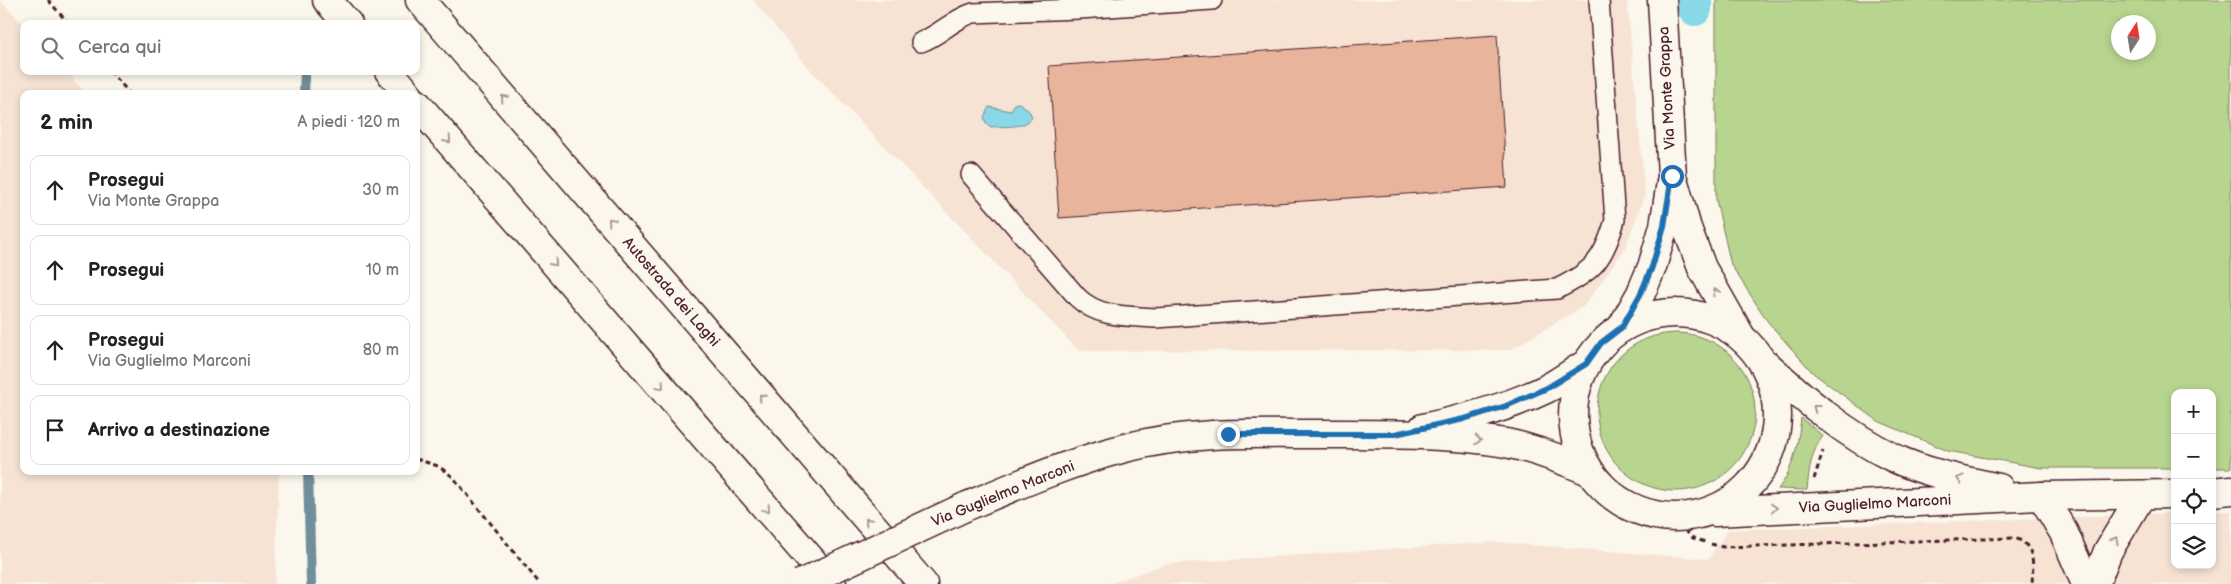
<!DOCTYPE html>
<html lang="it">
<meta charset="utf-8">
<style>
:root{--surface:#fff;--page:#f2f2f2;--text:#222;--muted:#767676;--line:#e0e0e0}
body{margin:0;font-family:"Balsamiq Sans",sans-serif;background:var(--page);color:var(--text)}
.controls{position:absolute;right:15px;bottom:15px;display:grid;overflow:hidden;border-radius:10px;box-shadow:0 2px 8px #0003}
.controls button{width:45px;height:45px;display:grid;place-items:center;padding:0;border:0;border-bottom:1px solid var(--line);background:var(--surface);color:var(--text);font:25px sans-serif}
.compass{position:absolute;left:2111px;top:15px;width:45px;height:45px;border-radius:50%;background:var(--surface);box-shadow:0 2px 8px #0003;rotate:12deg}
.stop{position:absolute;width:15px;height:15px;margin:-11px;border:4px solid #1f6fb2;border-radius:50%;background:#fff}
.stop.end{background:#1f6fb2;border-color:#fff;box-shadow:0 1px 5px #0008}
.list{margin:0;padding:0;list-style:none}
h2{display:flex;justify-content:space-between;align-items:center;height:65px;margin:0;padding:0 20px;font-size:21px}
h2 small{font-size:16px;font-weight:400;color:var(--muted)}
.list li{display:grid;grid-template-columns:32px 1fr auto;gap:15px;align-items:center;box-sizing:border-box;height:70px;margin:0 10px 10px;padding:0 10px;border:1px solid var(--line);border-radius:10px}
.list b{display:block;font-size:19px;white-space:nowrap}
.list p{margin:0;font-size:16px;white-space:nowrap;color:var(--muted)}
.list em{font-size:16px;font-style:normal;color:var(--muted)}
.icon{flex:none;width:28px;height:28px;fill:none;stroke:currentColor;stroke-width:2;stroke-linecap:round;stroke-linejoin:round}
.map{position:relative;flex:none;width:2231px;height:584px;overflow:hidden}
.search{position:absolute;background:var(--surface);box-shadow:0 2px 8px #0003;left:20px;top:20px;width:400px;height:55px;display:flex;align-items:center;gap:12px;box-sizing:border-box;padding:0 18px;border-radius:10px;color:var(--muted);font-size:19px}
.panel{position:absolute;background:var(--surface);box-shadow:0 2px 8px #0003;left:20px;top:90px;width:400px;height:385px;border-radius:10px}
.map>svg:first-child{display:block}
.built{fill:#f6e3d4}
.green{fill:#b7d58e;stroke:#807a5c;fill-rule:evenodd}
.water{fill:#89d8e7;stroke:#708e9c}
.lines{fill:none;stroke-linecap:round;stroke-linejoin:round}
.stream{stroke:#708e9c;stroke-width:10}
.canal{stroke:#89d8e7;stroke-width:34}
.building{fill:#e9b49c;stroke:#4a1f2b}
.lane-casing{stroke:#4a1f2b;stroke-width:22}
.street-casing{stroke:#4a1f2b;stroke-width:31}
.secondary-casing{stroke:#4a1f2b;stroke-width:31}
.highway-casing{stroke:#4a1f2b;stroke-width:31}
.path{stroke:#4a1f2b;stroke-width:3;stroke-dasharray:5 4;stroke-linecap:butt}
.lane{stroke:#fbf7ec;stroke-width:19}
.street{stroke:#fbf7ec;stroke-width:28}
.secondary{stroke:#fbf7ec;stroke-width:28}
.highway{stroke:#fbf7ec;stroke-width:28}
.secondary-bridge-casing{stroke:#4a1f2b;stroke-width:31;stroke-linecap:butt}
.secondary-bridge{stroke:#fbf7ec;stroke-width:28}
.oneway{stroke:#ab9695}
.route{stroke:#1f6fb2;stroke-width:6}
.labels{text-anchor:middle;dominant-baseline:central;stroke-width:4;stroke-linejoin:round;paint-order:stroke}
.street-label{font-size:15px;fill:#4a1f2b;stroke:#fbf7ec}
</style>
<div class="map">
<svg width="2231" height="584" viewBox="0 0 2231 584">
<rect width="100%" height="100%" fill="#fbf7ec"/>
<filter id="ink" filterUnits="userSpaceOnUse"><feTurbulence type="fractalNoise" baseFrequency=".02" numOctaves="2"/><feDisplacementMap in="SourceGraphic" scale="10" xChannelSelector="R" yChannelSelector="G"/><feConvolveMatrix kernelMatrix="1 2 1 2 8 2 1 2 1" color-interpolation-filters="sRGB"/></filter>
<g filter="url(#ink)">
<path class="built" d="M 0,0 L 24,25 L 24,71 L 66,71 L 86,94 L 24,94 L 24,471 L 279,471 L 275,584 L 0,584 Z
M 753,0 L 1627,0 L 1645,194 L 1625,248 L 1584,306 L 1510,350 L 1079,351 L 810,69 Z
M 2231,511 L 2231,584 L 1109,584 L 1166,564 L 1494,542 L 1708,559 L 1728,530 L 2175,513 L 2175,565 L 2212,565 L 2212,512 Z"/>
<path class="green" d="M 1716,0 L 2231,0 L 2231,468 L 2212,468 L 2212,393 L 2175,393 L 2175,468 L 2041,468 L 1948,451 L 1878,421 L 1813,373 L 1768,322 L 1731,265 L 1716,200 ZM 2118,22 L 2148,22 L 2148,52 L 2118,52 Z
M1597 412a79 79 0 1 1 158 0a79 79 0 1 1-158 0Z
M 1801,418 L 1823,436 C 1811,452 1809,470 1807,490 L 1778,489 C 1794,469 1798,443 1801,418 Z"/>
<path class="water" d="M 1019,103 L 1029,111 L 1032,116 C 1028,129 1003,126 991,127 L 986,123 L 984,117 L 989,107 L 1011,111 L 1014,104 Z"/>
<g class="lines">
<path class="stream" d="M 304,94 L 305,71
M 308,471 L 311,584"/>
<path class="canal" d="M 1695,0 L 1695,9"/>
</g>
<path class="building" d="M 1497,35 L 1507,187 L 1059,218 L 1049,66 Z"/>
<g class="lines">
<g class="lane-casing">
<path id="lane" d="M 1070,3 L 1079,9 L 1212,0
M 921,42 C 940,35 953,19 973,13 L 1079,9
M 971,175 L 1078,298 C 1099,318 1128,316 1156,318 L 1557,289 C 1594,271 1604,259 1615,220 L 1599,0"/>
</g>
<g class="street-casing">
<path id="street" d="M 1674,182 L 1687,228 L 1702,268 L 1740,335
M 1622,327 L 1641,293 L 1652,267 L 1664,226 L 1672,176 L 1662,0
M 2042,496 L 2064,533 L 2086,584
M 2095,584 L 2108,551 L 2141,496"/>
</g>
<g class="secondary-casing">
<path id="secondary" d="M1573 415a102 102 0 1 1 204 0a102 102 0 1 1-204 0Z
M 1767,365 C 1805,400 1845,434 1892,457 C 1922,472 1966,481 1999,488
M 1423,428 C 1465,419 1507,408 1546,389 C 1560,382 1573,372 1586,364
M 2212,492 L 2231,490
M 965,507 C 1017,485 1070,462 1125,448 C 1189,431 1255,434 1321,434 C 1382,434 1446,433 1506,443 C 1535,449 1563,460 1589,471
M 1715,512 L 2042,496 L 2175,494"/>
</g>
<g class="highway-casing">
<path id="highway" d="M 327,0 L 348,24
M 420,0 L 923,584
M 389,71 L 408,94
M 416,103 L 832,584"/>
</g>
<path class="path" d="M 48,0 L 69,24
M 110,71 L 130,94
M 416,459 L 438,466 L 453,477 L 540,584
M 1814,479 L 1823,451
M 1672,518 L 1693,538 L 1705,542
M 1711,544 L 1723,547 L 2015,538 C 2036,546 2033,564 2032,584"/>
<use href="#lane" class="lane"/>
<use href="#street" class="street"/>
<use href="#secondary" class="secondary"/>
<use href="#highway" class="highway"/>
<g class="secondary-bridge-casing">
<path id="secondary-bridge" d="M 800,584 L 965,507"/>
</g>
<use href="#secondary-bridge" class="secondary-bridge"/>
</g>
<defs><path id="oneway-chevron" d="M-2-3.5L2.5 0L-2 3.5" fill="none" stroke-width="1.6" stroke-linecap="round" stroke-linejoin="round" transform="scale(1.25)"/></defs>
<g class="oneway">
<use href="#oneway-chevron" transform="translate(504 98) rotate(-131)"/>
<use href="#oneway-chevron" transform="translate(448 140) rotate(49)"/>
<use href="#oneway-chevron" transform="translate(611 221) rotate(-131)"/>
<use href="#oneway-chevron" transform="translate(554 263) rotate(49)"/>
<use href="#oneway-chevron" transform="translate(1716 292) rotate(-119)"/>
<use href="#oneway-chevron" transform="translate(661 386) rotate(49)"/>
<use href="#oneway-chevron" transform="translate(762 397) rotate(-131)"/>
<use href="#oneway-chevron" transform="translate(1816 408) rotate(-143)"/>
<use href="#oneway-chevron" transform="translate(1478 440) rotate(4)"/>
<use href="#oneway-chevron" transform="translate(1960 479) rotate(-165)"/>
<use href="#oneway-chevron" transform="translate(1774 508) rotate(-4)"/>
<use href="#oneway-chevron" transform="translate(767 509) rotate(49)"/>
<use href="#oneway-chevron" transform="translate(868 521) rotate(-131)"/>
<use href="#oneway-chevron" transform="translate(2115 540) rotate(-60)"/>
</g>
</g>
<g class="lines" filter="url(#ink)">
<path class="route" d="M 1228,434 L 1395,434 L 1464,419 L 1506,406 L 1547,388 L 1586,364 L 1601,343 L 1622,327 L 1641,293 L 1652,267 L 1664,226 L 1672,176"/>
</g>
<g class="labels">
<g class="street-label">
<text transform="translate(1667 88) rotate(-93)">Via Monte Grappa</text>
<text transform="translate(671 292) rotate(49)">Autostrada dei Laghi</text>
<text transform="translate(1003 494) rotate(-22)">Via Guglielmo Marconi</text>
<text transform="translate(1875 504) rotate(-3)">Via Guglielmo Marconi</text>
</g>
</g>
</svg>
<div class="controls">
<button>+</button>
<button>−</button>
<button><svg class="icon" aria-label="locate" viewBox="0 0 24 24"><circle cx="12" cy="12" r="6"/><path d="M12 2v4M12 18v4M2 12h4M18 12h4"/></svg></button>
<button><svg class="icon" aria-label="layers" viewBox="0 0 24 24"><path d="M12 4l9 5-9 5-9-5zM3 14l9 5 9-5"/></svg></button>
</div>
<svg class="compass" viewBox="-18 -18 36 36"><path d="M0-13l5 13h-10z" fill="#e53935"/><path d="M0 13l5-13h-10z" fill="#767676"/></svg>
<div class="stop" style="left:1672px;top:176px"></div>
<div class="stop end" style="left:1228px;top:434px"></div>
<div class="search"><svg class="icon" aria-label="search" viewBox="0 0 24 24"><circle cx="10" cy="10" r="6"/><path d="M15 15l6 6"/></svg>Cerca qui</div>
<section class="panel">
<h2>2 min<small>A piedi · 120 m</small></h2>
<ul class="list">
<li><svg class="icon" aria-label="ahead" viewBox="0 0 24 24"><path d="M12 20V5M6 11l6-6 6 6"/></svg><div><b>Prosegui</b><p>Via Monte Grappa</p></div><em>30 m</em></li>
<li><svg class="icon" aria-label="ahead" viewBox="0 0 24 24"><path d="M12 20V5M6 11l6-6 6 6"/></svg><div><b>Prosegui</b></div><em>10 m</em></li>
<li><svg class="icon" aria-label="ahead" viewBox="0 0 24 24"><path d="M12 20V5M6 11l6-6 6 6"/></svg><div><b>Prosegui</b><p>Via Guglielmo Marconi</p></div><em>80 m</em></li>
<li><svg class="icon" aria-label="arrive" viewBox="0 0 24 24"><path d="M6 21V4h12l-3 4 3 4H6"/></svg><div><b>Arrivo a destinazione</b></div></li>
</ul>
</section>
</div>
